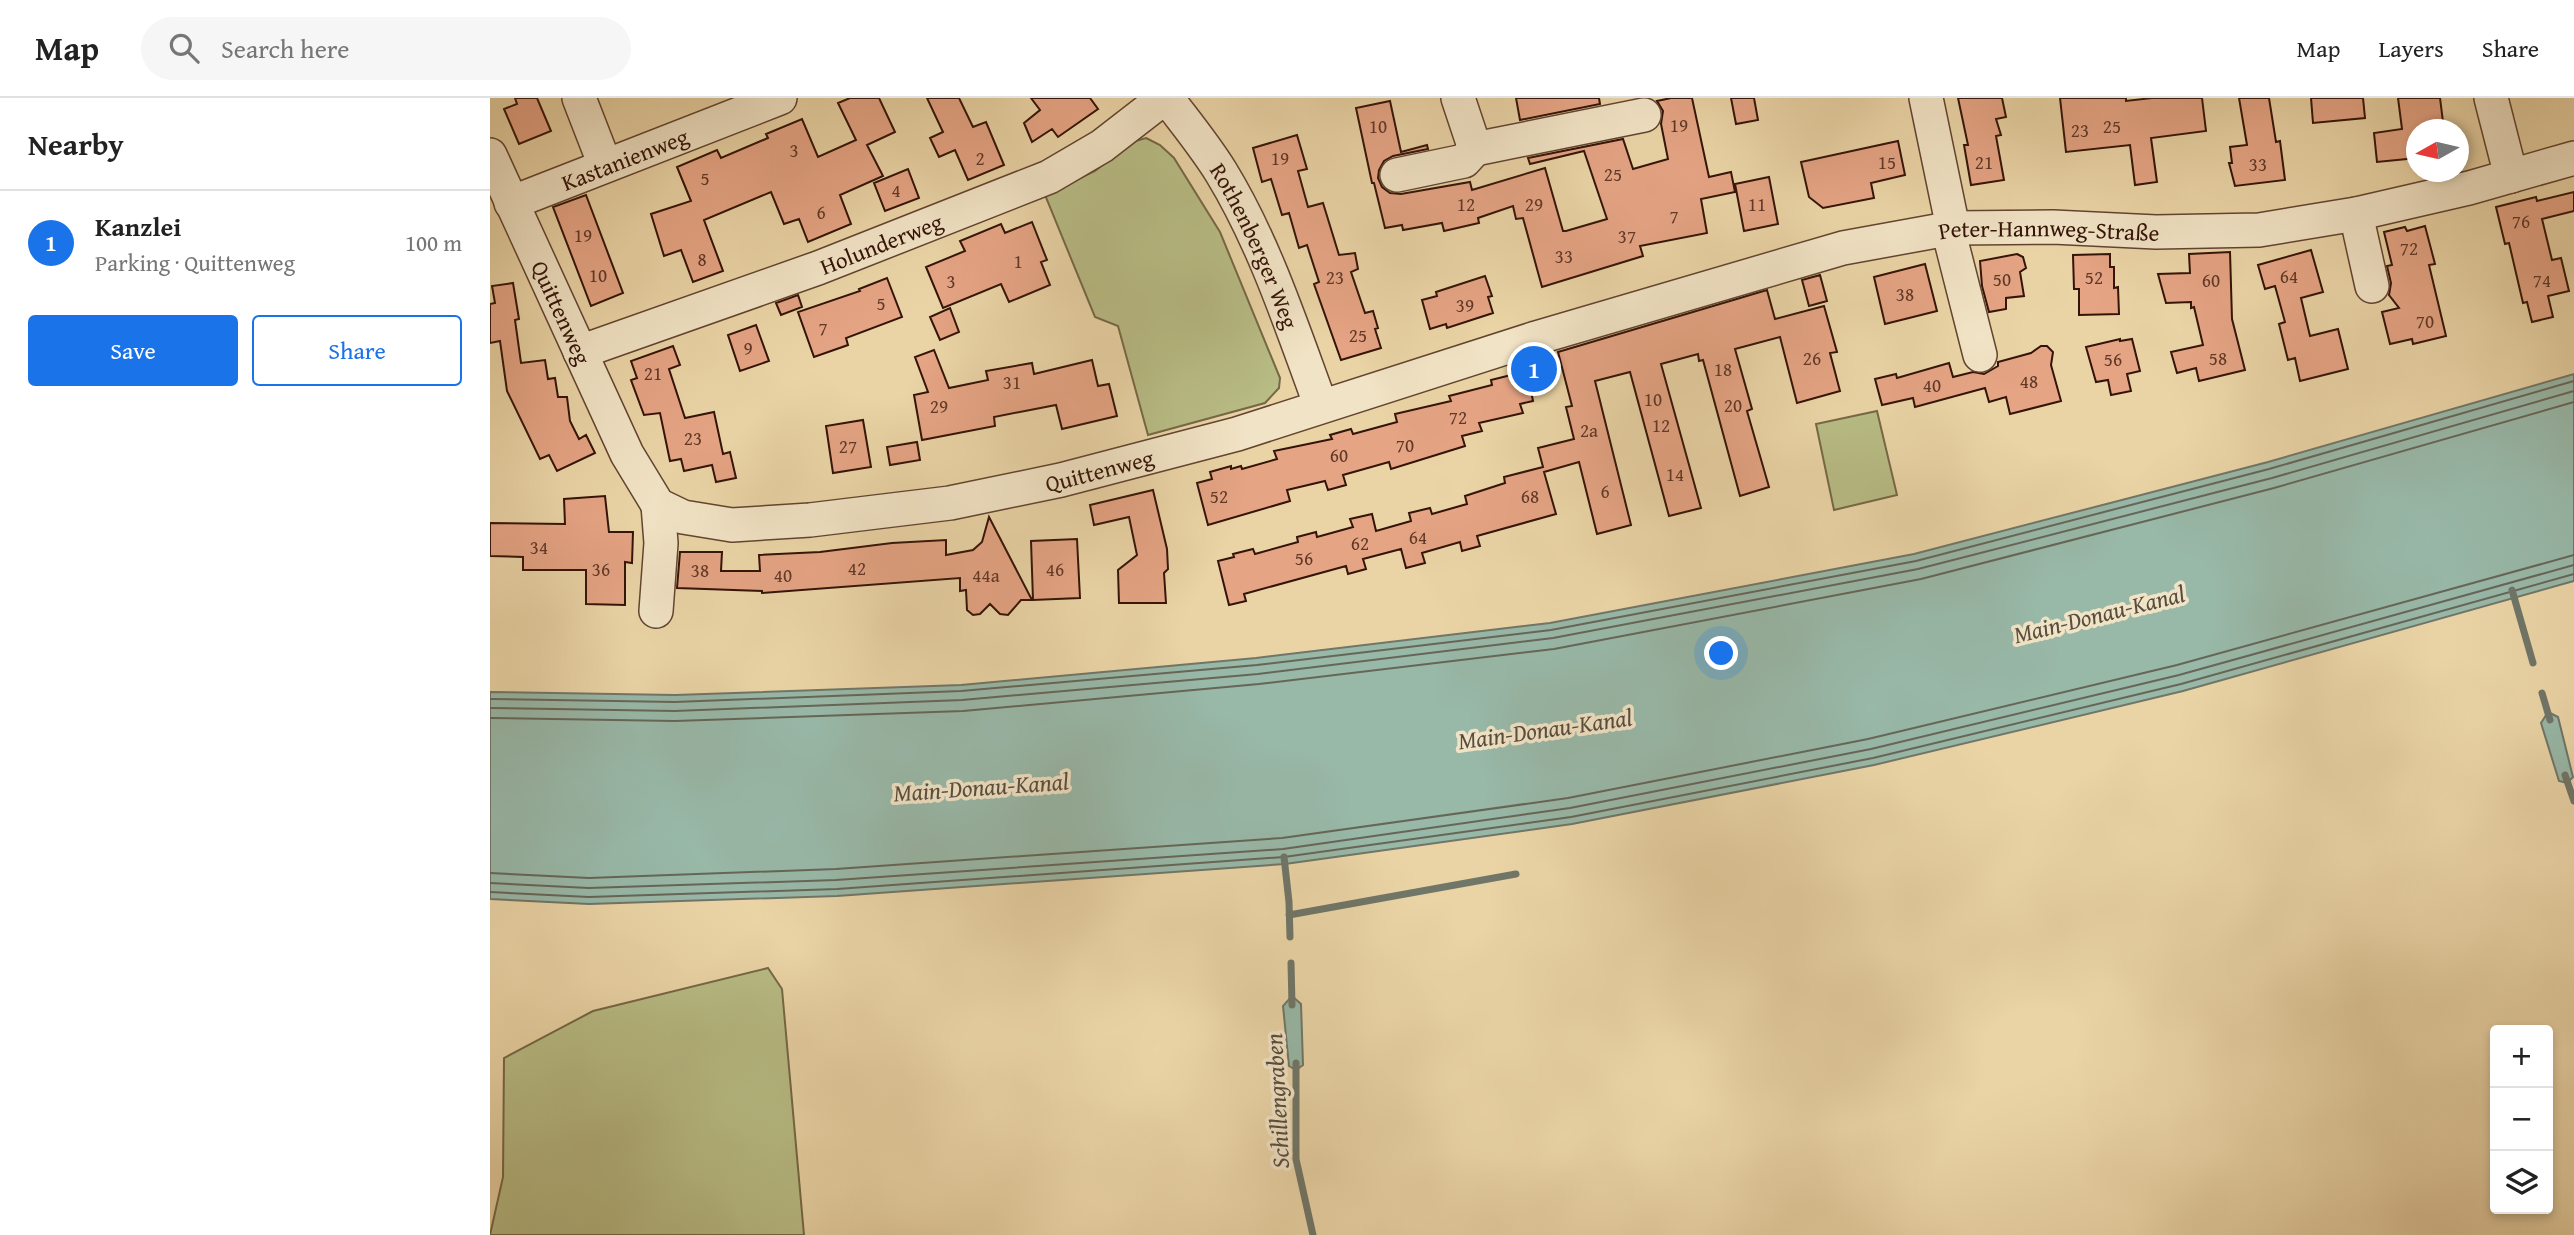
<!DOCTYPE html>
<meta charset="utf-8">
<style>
:root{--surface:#fff;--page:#f6f6f6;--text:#222;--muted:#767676;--line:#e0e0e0;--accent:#1a73e8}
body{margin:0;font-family:"Gentium Book Plus",serif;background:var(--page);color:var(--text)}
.controls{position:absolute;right:21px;bottom:21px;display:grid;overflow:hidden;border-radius:7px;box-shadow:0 4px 10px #0003}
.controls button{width:63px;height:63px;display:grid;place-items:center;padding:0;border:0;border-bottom:2px solid var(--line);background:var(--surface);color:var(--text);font:35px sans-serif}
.compass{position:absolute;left:1916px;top:21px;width:63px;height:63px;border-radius:50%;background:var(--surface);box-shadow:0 4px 10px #0003;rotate:262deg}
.you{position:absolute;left:1232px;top:556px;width:24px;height:24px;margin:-18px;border:5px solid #fff;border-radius:50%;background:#1a73e8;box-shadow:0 0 0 10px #1a73e833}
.badge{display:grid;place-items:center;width:46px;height:46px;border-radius:50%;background:var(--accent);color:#fff;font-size:23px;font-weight:700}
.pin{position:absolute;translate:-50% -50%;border:4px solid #fff;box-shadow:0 2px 7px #0006}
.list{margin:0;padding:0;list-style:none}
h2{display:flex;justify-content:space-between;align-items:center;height:91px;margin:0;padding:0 28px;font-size:30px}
h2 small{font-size:23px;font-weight:400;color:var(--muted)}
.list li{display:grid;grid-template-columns:46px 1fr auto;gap:21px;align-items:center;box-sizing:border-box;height:105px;padding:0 28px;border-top:2px solid var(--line)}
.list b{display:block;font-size:26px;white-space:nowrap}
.list p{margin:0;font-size:23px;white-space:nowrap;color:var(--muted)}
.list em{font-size:23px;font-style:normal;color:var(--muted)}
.actions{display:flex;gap:14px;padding:21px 28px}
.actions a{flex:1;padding:16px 0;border:2px solid var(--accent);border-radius:7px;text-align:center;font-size:24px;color:var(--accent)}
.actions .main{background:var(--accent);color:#fff}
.icon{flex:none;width:38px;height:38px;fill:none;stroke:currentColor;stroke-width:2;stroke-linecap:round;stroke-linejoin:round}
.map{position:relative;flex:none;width:2084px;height:1137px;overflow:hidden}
header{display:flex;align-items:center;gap:42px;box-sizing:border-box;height:98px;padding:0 35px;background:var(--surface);border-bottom:2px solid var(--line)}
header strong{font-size:33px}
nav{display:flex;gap:38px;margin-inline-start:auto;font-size:24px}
.search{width:490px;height:63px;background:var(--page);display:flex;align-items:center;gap:18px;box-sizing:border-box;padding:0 24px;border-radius:38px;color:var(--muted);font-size:26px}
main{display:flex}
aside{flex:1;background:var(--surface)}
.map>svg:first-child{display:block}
.green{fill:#b8bc85;stroke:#766846;stroke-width:2}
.water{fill:#98b8a8;stroke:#707668;stroke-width:2}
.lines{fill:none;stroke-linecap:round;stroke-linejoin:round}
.shore{stroke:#666658;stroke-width:2}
.stream{stroke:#707668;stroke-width:7}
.building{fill:#e5a484;stroke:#341408;stroke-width:2}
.minor-casing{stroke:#624430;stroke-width:36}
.minor{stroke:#f1e3c5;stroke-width:33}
.labels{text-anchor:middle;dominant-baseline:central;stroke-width:7;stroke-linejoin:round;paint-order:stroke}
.number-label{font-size:19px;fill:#603827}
.street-label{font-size:23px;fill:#341408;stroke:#f1e3c5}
.water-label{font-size:24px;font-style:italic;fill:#574d40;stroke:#f1e3c5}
</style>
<header>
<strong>Map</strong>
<div class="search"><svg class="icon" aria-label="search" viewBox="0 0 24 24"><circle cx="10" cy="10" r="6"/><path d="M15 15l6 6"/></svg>Search here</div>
<nav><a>Map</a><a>Layers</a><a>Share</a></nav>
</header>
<main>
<aside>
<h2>Nearby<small></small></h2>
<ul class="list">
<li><span class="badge">1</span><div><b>Kanzlei</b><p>Parking · Quittenweg</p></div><em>100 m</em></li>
</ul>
<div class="actions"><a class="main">Save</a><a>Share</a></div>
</aside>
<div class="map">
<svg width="2084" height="1137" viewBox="0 0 2084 1137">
<rect width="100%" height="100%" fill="#ead4a6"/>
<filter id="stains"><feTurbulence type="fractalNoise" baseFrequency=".00286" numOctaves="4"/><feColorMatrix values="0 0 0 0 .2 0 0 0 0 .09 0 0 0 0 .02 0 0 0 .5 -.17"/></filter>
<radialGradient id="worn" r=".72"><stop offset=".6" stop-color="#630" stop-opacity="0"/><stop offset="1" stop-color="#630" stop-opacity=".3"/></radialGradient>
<path class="green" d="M 656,40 L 670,47 L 684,60 L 730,134 L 790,280 L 789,290 L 775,305 L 658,337 L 628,228 L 605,219 L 555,97 L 605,73 L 642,44 Z
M 1387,313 L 1407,397 L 1344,412 L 1326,326 Z
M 278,870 L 292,891 L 314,1137 L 0,1137 L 13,1079 L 14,960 L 103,913 Z"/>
<path class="water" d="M 2084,276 L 2084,483 L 1693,593 L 1384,667 L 1082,726 L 795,766 L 347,798 L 99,806 L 0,801 L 0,594 L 185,597 L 471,587 L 766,560 L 1060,525 L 1424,456 L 1778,364 Z
M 2058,614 L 2068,619 L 2083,679 L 2077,685 L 2069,683 L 2051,625 Z
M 802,898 L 811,906 L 813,967 L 806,972 L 799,968 L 793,908 Z"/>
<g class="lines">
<path class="shore" d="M 0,601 L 185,604 L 471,593 L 767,567 L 1061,532 L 1426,463 L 1779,371 L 2084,283
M 0,610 L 185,613 L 472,602 L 768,576 L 1063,540 L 1428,471 L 1782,380 L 2084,293
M 0,620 L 185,623 L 473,613 L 769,586 L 1064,551 L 1431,481 L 1784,390 L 2084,304
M 0,775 L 99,780 L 346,771 L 792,740 L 1078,700 L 1378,641 L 1687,567 L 2084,457
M 0,785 L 99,790 L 346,782 L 793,751 L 1080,710 L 1381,651 L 1689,577 L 2084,467
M 0,794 L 99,799 L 347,791 L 794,759 L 1081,719 L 1383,660 L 1691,586 L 2084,476"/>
<path class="stream" d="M 2022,492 L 2043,565
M 2052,595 L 2060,622
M 2075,677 L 2084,703
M 794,759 L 799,804 L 800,839
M 799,817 L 1026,776
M 801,865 L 802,907
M 806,965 L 806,1061 L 823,1137"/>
</g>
<path class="building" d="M 25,0 L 47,0 L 61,33 L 29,46 L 14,11 L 27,6 Z
M 360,0 L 389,0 L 405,34 L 377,47 L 393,78 L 350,97 L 361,126 L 318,144 L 309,121 L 294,126 L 281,94 L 214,122 L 233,173 L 203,184 L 191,152 L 174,158 L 161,116 L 201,103 L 187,69 L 227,52 L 231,60 L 278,40 L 276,36 L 312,21 L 328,59 L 366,42 L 348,5 Z
M 437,0 L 469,0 L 483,29 L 496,24 L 514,67 L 478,82 L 465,52 L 449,59 L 440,40 L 453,34 Z
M 541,0 L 600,0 L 608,11 L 568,39 L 562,31 L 542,44 L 534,25 L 550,12 Z
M 1026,0 L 1109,0 L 1110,6 L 1030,22 Z
M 1181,0 L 1202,0 L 1219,79 L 1241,74 L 1245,94 L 1211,101 L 1217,135 L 1150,148 L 1153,158 L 1052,189 L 1033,120 L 1026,121 L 1023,108 L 988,120 L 989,125 L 954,133 L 952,125 L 913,132 L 912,127 L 895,130 L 884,85 L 882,85 L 866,10 L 900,3 L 911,54 L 937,47 L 938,51 L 903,58 L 894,63 L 889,72 L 888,80 L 892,89 L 900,95 L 911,96 L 980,84 L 982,92 L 1055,70 L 1073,133 L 1076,133 L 1117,121 L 1094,53 L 1040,66 L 1038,60 L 1133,41 L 1143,71 L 1178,61 L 1171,26 L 1173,13 L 1167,3 Z
M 1241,0 L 1264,0 L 1268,22 L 1246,26 Z
M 1468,0 L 1512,0 L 1516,19 L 1506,21 L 1511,37 L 1506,38 L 1514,82 L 1481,87 L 1474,47 L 1478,47 Z
M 1570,0 L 1636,0 L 1636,3 L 1662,0 L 1712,0 L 1716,33 L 1661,40 L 1667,84 L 1645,87 L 1640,47 L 1576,54 Z
M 1749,0 L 1779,0 L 1786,44 L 1790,43 L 1795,82 L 1745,88 L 1739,65 L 1742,65 L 1740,49 L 1757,47 Z
M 1821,0 L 1873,0 L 1875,20 L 1823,25 Z
M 1908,0 L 1950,0 L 1954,32 L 1927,32 L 1927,60 L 1887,64 L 1884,35 L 1912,31 Z
M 807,37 L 817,71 L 808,73 L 818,109 L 833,105 L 849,157 L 865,155 L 868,171 L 861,174 L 875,215 L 883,213 L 888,230 L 885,231 L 891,250 L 851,262 L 824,186 L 829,184 L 817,147 L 809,150 L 799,115 L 792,117 L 781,81 L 772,84 L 763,50 Z
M 1408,43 L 1415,77 L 1381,85 L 1384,100 L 1333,110 L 1319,99 L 1311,64 Z
M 418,71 L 429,100 L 395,113 L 384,85 Z
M 1279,79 L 1288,126 L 1254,133 L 1245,86 Z
M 2084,94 L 2084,113 L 2052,121 L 2062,162 L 2071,160 L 2079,193 L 2058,198 L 2063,219 L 2042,224 L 2037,204 L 2033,205 L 2019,145 L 2015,146 L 2006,109 L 2046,99 L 2047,103 Z
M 96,97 L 133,195 L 101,208 L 63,109 Z
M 542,124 L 557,162 L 551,164 L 560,187 L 519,204 L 511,186 L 453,210 L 436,169 L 475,153 L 470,143 L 511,126 L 515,135 Z
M 1935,128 L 1945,166 L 1939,167 L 1956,238 L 1923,246 L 1922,241 L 1900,246 L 1892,214 L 1909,210 L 1899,197 L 1901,185 L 1897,168 L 1902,167 L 1894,134 L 1915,129 L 1917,133 Z
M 1821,152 L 1833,194 L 1811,200 L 1820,238 L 1848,231 L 1858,271 L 1810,283 L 1805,260 L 1798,262 L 1789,226 L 1795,224 L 1785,188 L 1775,191 L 1768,167 Z
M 1740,154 L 1742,221 L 1755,272 L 1709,283 L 1706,270 L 1687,275 L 1681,254 L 1713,247 L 1704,209 L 1701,210 L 1701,204 L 1676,205 L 1668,176 L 1700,175 L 1699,156 Z
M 1527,156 L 1533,159 L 1536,170 L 1530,174 L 1534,198 L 1516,200 L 1516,211 L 1499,214 L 1492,188 L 1490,163 Z
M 1620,156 L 1620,169 L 1624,169 L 1624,190 L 1628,189 L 1629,216 L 1589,217 L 1589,191 L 1584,191 L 1583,157 Z
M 1435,166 L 1447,213 L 1395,226 L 1384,179 Z
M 1330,177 L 1337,203 L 1319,208 L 1312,182 Z
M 995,178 L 1002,198 L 998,199 L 1003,215 L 957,230 L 956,226 L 940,231 L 932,202 L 947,198 L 946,194 Z
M 397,180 L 412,219 L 356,240 L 358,247 L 324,259 L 308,214 L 370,193 L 369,191 Z
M 23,185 L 29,221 L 25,222 L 31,265 L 55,262 L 58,281 L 65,280 L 68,299 L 77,299 L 80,323 L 89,341 L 96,337 L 105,355 L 67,373 L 59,357 L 50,361 L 17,293 L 10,243 L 0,245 L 0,206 L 5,205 L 2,188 Z
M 1277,192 L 1285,221 L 1334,208 L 1347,254 L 1340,255 L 1350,293 L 1307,305 L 1290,239 L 1245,251 L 1262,311 L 1257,313 L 1279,389 L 1250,398 L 1213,262 L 1209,263 L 1208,256 L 1171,266 L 1211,410 L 1179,418 L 1140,274 L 1105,283 L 1141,427 L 1107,436 L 1089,364 L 1054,374 L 1066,416 L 987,438 L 990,448 L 972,453 L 970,444 L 932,455 L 935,465 L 916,470 L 911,451 L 873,461 L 876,471 L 858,476 L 856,468 L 754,496 L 756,503 L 739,507 L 728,463 L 744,459 L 743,456 L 763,451 L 765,456 L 808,444 L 807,439 L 826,434 L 827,439 L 863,429 L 860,421 L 882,416 L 886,433 L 921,423 L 919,415 L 940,410 L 942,416 L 977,406 L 975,398 L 1015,385 L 1014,379 L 1053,369 L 1048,350 L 1084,341 L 1076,309 L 1082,308 L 1068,254 Z
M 308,197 L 312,209 L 291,217 L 286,205 Z
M 460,210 L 469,234 L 450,242 L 440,219 Z
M 266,227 L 279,263 L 250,273 L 238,237 Z
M 1630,241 L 1630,243 L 1642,241 L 1650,273 L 1637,276 L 1641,293 L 1621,297 L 1618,282 L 1606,284 L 1596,249 Z
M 183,248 L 190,267 L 179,271 L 195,320 L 224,314 L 233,356 L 240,354 L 246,380 L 226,384 L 222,367 L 194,373 L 191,361 L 180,363 L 170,315 L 154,317 L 141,282 L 147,280 L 141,263 Z
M 1551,248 L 1557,248 L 1563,254 L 1561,267 L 1571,303 L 1520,316 L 1516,299 L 1499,304 L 1495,290 L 1425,309 L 1423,300 L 1392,307 L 1385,281 L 1406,276 L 1407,280 L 1459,265 L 1463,279 L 1483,274 L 1494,276 L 1508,268 L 1508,264 L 1541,255 Z
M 444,252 L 459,290 L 498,282 L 496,273 L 542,265 L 544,276 L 602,262 L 608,288 L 619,286 L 627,318 L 572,331 L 566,307 L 504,319 L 505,328 L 432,342 L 424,297 L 438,294 L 425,259 Z
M 1037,273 L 1043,303 L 1030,306 L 1033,315 L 989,325 L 992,333 L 972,338 L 975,348 L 901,371 L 899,364 L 853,377 L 856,387 L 838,392 L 835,383 L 797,392 L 800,403 L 718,427 L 707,385 L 722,381 L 720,374 L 741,368 L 741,371 L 751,368 L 752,371 L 787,361 L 784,353 L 842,341 L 840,337 L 861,331 L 863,336 L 907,324 L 905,316 L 961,303 L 959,298 L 1002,287 L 1001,282 Z
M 373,322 L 381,369 L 343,375 L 336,328 Z
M 427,344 L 430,362 L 400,367 L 397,349 Z
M 663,392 L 677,451 L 678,471 L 674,475 L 676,505 L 629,505 L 628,472 L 647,457 L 639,419 L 604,427 L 600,407 Z
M 115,398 L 119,434 L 143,434 L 142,465 L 135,464 L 135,507 L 96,506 L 96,472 L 33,472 L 33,459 L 0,458 L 0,425 L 75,426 L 74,401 Z
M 499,419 L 542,502 L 531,502 L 518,517 L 510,516 L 500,506 L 490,516 L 483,517 L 477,512 L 476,492 L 470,493 L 470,480 L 272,495 L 272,493 L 187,490 L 190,454 L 232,454 L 231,473 L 270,473 L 269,457 L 330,454 L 402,445 L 456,442 L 456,457 L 483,452 L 492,444 Z
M 587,441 L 590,500 L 543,502 L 541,443 Z"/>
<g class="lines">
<g class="minor-casing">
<g id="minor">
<path d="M 89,0 L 115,67"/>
<path id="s1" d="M 677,0 C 695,24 715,48 731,74 C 775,146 802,230 831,308"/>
<path d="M 968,0 L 985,51"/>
<path d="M 1436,0 L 1463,130"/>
<path d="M 2001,0 L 2021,78"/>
<path id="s2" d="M 0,57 L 137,356 L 168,407 L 193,419 L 242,427 L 320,422 L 460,405 L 571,382 L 747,336 L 1046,240 L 1353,150 L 1463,130 L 1563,129 L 1666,134 L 1769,132 L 1866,116 L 1979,90 L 2084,60"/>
<path d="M 907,77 L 974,63 L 985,51 L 1154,17"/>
<path id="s3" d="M 21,105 L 290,0"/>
<path d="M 1866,116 L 1882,188"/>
<path d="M 1458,131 L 1490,257"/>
<path id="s4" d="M 90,254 L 328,170 L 559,79 L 612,48 L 674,0"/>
<path d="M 166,513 L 171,445 L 168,407"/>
</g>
</g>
<use href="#minor" class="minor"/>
</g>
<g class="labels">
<g class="number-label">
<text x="1189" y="27">19</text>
<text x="888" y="28">10</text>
<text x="1622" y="28">25</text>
<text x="1590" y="32">23</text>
<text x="304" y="52">3</text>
<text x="490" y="60">2</text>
<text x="790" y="60">19</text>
<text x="1397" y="64">15</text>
<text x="1494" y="64">21</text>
<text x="1768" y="66">33</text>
<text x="1123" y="76">25</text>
<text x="215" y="80">5</text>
<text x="406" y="92">4</text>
<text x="976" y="106">12</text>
<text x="1044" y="106">29</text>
<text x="1267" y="106">11</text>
<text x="331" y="114">6</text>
<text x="1184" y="118">7</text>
<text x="2031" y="123">76</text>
<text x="93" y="137">19</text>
<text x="1137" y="138">37</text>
<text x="1919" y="150">72</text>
<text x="1074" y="158">33</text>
<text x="212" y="161">8</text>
<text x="528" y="163">1</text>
<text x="108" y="177">10</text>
<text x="1799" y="178">64</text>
<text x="845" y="179">23</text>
<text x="1604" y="179">52</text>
<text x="1512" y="181">50</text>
<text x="1721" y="182">60</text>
<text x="2052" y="182">74</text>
<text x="461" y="183">3</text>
<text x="1415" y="196">38</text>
<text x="391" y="205">5</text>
<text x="975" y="207">39</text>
<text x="1935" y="223">70</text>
<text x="333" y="230">7</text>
<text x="868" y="237">25</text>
<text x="258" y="250">9</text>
<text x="1322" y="260">26</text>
<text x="1728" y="260">58</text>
<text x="1623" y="261">56</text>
<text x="1233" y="271">18</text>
<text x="163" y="275">21</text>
<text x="1539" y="283">48</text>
<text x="522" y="284">31</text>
<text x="1442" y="287">40</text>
<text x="1163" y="301">10</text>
<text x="1243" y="307">20</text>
<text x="449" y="308">29</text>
<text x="968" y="319">72</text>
<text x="1171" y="327">12</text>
<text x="1099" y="332">2a</text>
<text x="203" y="340">23</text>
<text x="915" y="347">70</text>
<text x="358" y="348">27</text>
<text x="849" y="357">60</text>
<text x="1185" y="376">14</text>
<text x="1115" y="393">6</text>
<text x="729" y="398">52</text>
<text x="1040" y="398">68</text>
<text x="928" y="439">64</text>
<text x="870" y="445">62</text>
<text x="49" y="449">34</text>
<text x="814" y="460">56</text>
<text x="367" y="470">42</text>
<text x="111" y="471">36</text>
<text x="565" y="471">46</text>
<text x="210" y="472">38</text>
<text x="293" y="477">40</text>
<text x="496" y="477">44a</text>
</g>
<g class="street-label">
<text stroke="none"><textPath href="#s3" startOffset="122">Kastanienweg</textPath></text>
<text stroke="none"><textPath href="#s2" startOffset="1822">Peter-Hannweg-Straße</textPath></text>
<text stroke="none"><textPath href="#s4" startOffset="320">Holunderweg</textPath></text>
<text stroke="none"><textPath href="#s1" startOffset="173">Rothenberger Weg</textPath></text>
<text stroke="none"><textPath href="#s2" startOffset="173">Quittenweg</textPath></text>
<text stroke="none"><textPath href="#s2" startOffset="838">Quittenweg</textPath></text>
</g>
<g class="water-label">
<text transform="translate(1609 516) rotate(-14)">Main-Donau-Kanal</text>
<text transform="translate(1055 631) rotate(-8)">Main-Donau-Kanal</text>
<text transform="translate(491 689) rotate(-4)">Main-Donau-Kanal</text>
<text transform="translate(787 1003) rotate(-93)">Schillengraben</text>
</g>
</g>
<rect width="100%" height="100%" filter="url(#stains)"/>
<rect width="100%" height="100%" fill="url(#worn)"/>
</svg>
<div class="controls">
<button>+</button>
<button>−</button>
<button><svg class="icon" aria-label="layers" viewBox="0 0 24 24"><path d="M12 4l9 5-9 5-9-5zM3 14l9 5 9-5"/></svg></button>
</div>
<svg class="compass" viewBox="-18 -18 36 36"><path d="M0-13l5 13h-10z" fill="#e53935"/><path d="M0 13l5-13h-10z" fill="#767676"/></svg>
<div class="you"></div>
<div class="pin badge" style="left:1044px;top:271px">1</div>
</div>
</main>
